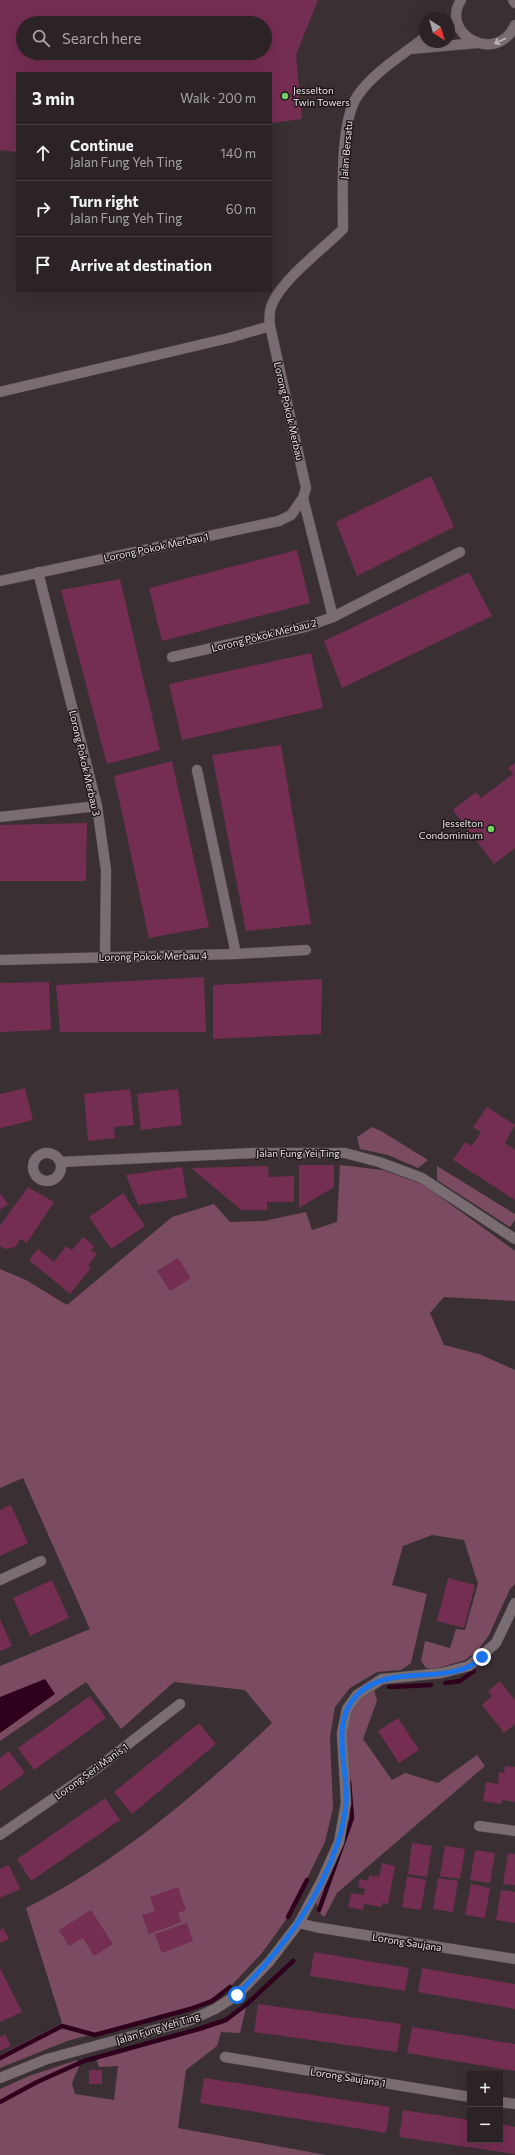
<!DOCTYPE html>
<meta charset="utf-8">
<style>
:root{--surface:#2c2326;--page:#342b2e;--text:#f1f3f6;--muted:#a6a4a7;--line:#484043}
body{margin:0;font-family:Commissioner,sans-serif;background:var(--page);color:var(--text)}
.controls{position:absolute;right:12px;bottom:12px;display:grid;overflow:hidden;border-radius:0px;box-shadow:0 4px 16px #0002}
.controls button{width:36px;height:36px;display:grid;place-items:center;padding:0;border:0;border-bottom:1px solid var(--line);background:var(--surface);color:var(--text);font:20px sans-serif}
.compass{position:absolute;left:419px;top:12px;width:36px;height:36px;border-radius:50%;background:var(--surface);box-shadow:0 4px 16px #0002;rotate:143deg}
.stop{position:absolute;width:12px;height:12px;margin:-9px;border:3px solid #1a73e8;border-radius:50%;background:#fff}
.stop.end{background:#1a73e8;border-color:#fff;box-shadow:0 1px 4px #0008}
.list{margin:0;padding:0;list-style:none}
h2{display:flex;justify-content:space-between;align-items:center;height:52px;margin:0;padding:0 16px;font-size:17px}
h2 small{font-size:13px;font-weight:400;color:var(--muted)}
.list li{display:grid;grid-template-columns:26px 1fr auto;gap:12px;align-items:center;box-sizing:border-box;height:56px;padding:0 16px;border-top:1px solid var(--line)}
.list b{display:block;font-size:15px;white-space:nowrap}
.list p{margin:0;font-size:13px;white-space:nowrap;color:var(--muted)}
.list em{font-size:13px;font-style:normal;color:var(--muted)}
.icon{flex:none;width:22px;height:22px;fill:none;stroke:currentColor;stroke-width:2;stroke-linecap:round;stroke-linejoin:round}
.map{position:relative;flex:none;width:515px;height:2155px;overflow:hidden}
.search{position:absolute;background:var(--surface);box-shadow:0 4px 16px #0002;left:16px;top:16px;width:256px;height:44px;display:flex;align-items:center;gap:10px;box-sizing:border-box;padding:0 14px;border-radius:22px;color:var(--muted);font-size:15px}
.panel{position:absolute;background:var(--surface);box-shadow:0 4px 16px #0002;left:16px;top:72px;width:256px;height:220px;border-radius:0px}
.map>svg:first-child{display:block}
.green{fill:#7a4b61}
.water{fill:#2f001b}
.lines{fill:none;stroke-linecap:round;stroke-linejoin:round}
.stream{stroke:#2f001b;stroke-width:4.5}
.building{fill:#742e52;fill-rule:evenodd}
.street-casing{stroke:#554c50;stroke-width:11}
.secondary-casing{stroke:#554c50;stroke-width:11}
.street{stroke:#796c72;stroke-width:10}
.secondary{stroke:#796c72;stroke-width:10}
.oneway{stroke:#c2b9bd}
.route{stroke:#1a73e8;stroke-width:5}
.poi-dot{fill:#71d25e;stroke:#1e181b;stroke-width:1.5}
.labels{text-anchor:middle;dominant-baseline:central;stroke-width:3;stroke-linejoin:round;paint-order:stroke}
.poi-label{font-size:10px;fill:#e9e2e5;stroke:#1e181b;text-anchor:start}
.street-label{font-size:10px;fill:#e9e2e5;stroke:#1e181b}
</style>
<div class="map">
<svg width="515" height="2155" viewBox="0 0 515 2155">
<rect width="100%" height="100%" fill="#3a2f33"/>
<path class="green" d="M 372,1127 L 381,1131 L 428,1160 L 418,1168 L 388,1155 L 360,1149 L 357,1137 Z
M 340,1165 L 383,1170 L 424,1185 L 515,1251 L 515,1301 L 444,1297 L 430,1313 L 444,1345 L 479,1354 L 515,1370 L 515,1584 L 510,1589 L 489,1635 L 477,1651 L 465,1660 L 435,1669 L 426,1668 L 421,1661 L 425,1641 L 450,1648 L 456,1629 L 465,1630 L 478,1584 L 464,1540 L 432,1535 L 403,1546 L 392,1585 L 427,1594 L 411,1663 L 401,1670 L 377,1672 L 350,1688 L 335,1707 L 330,1737 L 333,1808 L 325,1842 L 288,1917 L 262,1953 L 230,1987 L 212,2001 L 190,2009 L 67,2041 L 0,2068 L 0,2055 L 62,2023 L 26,1908 C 118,1862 198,1793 272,1723 L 245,1690 L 174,1682 L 121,1729 L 86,1682 L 0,1741 L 0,1666 L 90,1629 L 23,1478 L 0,1488 L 0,1269 L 26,1280 L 67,1305 L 172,1217 L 214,1204 L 230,1222 L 264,1221 L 306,1212 L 312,1230 L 337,1222 Z
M 437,1166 L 515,1214 L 515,1220 L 510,1227 L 437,1180 Z
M 374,1689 L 377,1701 L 363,1739 L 392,1780 L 405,1773 L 438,1783 L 477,1755 L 485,1766 L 337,1893 L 325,1916 L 322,1916 L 316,1903 C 324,1885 340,1859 342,1839 C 346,1808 338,1733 352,1709 C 358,1699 365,1695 374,1689 Z
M 247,2004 L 240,2033 L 221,2032 L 217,2046 L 186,2070 L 178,2128 L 326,2155 L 0,2155 L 0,2089 L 29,2076 L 77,2060 L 79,2067 L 72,2083 L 75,2094 L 114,2100 L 118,2066 L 99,2067 L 96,2058 L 199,2029 L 226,2020 Z"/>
<path class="water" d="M 45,1679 L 55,1694 L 0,1733 L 0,1697 Z"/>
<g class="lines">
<path class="stream" d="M 445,1683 L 460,1681 L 474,1671
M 389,1687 L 431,1685
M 319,1910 L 352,1818 L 349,1782
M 288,1917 L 307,1880
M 0,2058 L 62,2026 L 95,2035 L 190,2009 L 212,2001 L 230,1987
M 0,2102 L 37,2082 L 84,2061 L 199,2029 L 226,2020 L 247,2004 L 293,1961"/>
</g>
<path class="building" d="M 0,0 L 318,0 L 296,55 L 302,119 L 271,123 L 271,73 L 17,73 L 17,152 L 0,150 ZM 23,23 L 265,23 L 265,53 L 23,53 Z
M 431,476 L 454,527 L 357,576 L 336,522 Z
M 297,550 L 310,603 L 162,641 L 149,588 Z
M 469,572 L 492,616 L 342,688 L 324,641 Z
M 120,579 L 160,750 L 107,764 L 61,590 Z
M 311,653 L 323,708 L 182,740 L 169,684 Z
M 281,745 L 311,924 L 246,931 L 212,755 Z
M 172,761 L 209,927 L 149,938 L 114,776 Z
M 515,763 L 515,848 L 494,864 L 453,810 L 476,792 L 481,798 L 513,774 L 508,768 Z
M 87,823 L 86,881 L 0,881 L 0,825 Z
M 204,977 L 206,1032 L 60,1032 L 56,985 Z
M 322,979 L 321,1034 L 213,1039 L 213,985 Z
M 49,982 L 51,1030 L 0,1032 L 0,983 Z
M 25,1088 L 33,1120 L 0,1128 L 0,1094 Z
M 130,1089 L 134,1125 L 114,1127 L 115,1138 L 88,1141 L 84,1094 Z
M 178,1089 L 182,1125 L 141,1130 L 137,1094 Z
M 487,1107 L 515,1125 L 505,1143 L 515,1150 L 515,1200 L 453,1160 L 465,1142 L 472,1146 L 481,1132 L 473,1127 Z
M 299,1165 L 334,1165 L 334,1187 L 299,1208 Z
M 268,1166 L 269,1177 L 294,1176 L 294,1202 L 267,1202 L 267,1210 L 241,1210 L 191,1168 Z
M 182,1167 L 187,1198 L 138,1205 L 126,1175 Z
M 28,1187 L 54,1202 L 27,1243 L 21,1239 L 15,1247 L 5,1249 L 0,1246 L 0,1226 Z
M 0,1193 L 8,1204 L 0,1210 Z
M 123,1193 L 145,1226 L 111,1249 L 89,1217 Z
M 83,1237 L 94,1246 L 91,1250 L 97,1254 L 88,1266 L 91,1268 L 70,1294 L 29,1260 L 38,1249 L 54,1262 L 66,1246 L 72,1250 Z
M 178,1258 L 191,1278 L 170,1291 L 157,1271 Z
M 11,1505 L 28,1543 L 0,1556 L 0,1510 Z
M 448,1578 L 475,1585 L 464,1628 L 437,1621 Z
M 52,1580 L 69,1618 L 30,1636 L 13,1598 Z
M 0,1619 L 12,1646 L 0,1651 Z
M 500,1681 L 515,1700 L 515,1724 L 504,1733 L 482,1705 L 492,1696 L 488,1691 Z
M 90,1696 L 106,1718 L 34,1770 L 18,1748 Z
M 398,1718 L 419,1750 L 399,1763 L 378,1731 Z
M 199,1723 L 216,1744 L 132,1814 L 114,1792 Z
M 9,1751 L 25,1773 L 0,1791 L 0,1758 Z
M 505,1766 L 515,1767 L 515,1802 L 502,1800 L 502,1804 L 483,1801 L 486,1782 L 498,1784 L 499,1772 L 504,1773 Z
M 105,1798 L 120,1820 L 31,1881 L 17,1859 Z
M 412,1843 L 432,1846 L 427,1877 L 408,1874 Z
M 445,1846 L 465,1849 L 460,1879 L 440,1876 Z
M 475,1850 L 495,1853 L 490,1883 L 470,1880 Z
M 508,1853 L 515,1854 L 515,1885 L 503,1884 Z
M 382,1863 L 395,1866 L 388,1904 L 382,1903 L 382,1907 L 364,1904 L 363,1910 L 348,1907 L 351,1893 L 364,1895 L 365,1889 L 358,1887 L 360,1879 L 368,1881 L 369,1875 L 379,1877 Z
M 9,1865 L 20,1889 L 0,1898 L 0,1869 Z
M 407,1876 L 426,1880 L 421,1910 L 402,1907 Z
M 438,1878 L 458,1881 L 453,1912 L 433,1909 Z
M 471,1884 L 490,1888 L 485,1918 L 465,1915 Z
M 178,1887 L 186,1910 L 178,1913 L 181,1922 L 149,1934 L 142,1915 L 155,1911 L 150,1897 Z
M 501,1890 L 515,1892 L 515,1923 L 496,1920 Z
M 91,1910 L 113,1944 L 94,1956 L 83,1938 L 69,1946 L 59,1930 Z
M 187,1923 L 193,1941 L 162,1953 L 155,1934 Z
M 3,1928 L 9,1939 L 0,1943 L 0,1930 Z
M 314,1952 L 409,1968 L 405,1991 L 310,1976 Z
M 0,1968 L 22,2012 L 0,2022 Z
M 422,1968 L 515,1984 L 515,2009 L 418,1992 Z
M 258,2004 L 401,2024 L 397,2052 L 254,2032 Z
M 412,2027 L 515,2044 L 515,2071 L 407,2053 Z
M 5,2034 L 11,2046 L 0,2051 L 0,2037 Z
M 89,2070 L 102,2070 L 102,2084 L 89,2084 Z
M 204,2078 L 390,2107 L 386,2133 L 200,2103 Z
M 403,2110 L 470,2120 L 470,2140 L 500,2140 L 500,2124 L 515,2127 L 515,2154 L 399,2137 Z"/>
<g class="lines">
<g class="street-casing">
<path id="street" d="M 411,49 L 477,43
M 0,392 L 229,338 L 270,326
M 38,572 L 97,806 L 106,870 L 105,957
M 0,581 L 279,521 L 291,515 L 303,498
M 333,617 L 303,498 L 306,488 L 270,326 C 269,318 269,310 273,302 C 285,277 323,249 343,229 C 343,196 339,122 358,95 C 375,71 403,55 425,37
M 172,657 L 305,627 L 333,617 L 460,552
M 197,770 L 236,954
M 0,817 L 97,806
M 0,960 L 236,954 L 306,950
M33 1167a14 14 0 1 1 28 0a14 14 0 1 1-28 0Z
M 60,1162 L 253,1153 L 345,1153 L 379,1162 L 422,1178 L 515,1239
M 0,1580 L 41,1561
M 479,1826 L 515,1831
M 0,1835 L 96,1769 L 180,1704
M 299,1923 L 315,1927 L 515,1959
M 225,2057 L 470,2097
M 500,2102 L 515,2104"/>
</g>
<g class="secondary-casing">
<path id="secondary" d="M 461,0 C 439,34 497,66 515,25
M 513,0 L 515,3
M 0,2078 L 47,2059 L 191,2020 L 215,2009 L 237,1995 L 269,1962 L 299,1923 L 322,1880 L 339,1842 L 346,1803 L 342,1733 L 347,1709 L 357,1695 L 382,1679 L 442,1673 L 469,1666 L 496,1643 L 515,1603"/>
</g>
<use href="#street" class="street"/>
<use href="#secondary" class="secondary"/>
</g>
<defs><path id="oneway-shaft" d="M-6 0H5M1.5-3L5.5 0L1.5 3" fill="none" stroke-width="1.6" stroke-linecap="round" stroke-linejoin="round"/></defs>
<use class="oneway" href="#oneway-shaft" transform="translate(500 41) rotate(155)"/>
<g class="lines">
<path class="route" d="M 237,1995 C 280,1951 319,1902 338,1842 C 342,1830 345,1816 346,1803 C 349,1771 329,1722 357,1695 C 387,1665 434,1683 470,1666 C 474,1664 478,1660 482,1657"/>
</g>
<g class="poi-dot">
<circle cx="285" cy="96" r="4"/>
<circle cx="491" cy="829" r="4"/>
</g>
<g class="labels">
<g class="poi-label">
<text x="293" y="90">Jesselton<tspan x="293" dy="12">Twin Towers</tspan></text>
<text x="483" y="823" text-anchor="end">Jesselton<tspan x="483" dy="12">Condominium</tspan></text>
</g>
<g class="street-label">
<text transform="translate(346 150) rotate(-85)">Jalan Bersatu</text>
<text transform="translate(289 411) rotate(77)">Lorong Pokok Merbau</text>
<text transform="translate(156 547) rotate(-12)">Lorong Pokok Merbau 1</text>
<text transform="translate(264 635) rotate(-14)">Lorong Pokok Merbau 2</text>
<text transform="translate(85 763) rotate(77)">Lorong Pokok Merbau 3</text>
<text transform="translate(153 956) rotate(-1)">Lorong Pokok Merbau 4</text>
<text x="298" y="1153">Jalan Fung Yei Ting</text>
<text transform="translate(91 1771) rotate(-36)">Lorong Seri Manis 1</text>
<text transform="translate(407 1942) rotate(9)">Lorong Saujana</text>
<text transform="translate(158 2028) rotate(-17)">Jalan Fung Yeh Ting</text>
<text transform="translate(348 2077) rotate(9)">Lorong Saujana 1</text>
</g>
</g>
</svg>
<div class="controls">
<button>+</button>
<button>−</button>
</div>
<svg class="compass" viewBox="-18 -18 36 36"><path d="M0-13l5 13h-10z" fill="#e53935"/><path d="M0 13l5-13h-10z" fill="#a6a4a7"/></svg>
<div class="stop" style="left:237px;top:1995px"></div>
<div class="stop end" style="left:482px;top:1657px"></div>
<div class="search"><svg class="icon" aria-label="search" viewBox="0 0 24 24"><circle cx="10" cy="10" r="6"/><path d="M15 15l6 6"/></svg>Search here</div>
<section class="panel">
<h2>3 min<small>Walk · 200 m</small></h2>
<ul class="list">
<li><svg class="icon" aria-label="ahead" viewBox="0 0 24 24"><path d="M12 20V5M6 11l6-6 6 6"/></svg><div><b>Continue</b><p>Jalan Fung Yeh Ting</p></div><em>140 m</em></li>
<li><svg class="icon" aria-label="right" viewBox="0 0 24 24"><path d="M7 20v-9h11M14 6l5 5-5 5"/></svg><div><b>Turn right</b><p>Jalan Fung Yeh Ting</p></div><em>60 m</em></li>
<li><svg class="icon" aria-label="arrive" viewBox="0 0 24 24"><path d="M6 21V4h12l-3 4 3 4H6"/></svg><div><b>Arrive at destination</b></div></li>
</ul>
</section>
</div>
